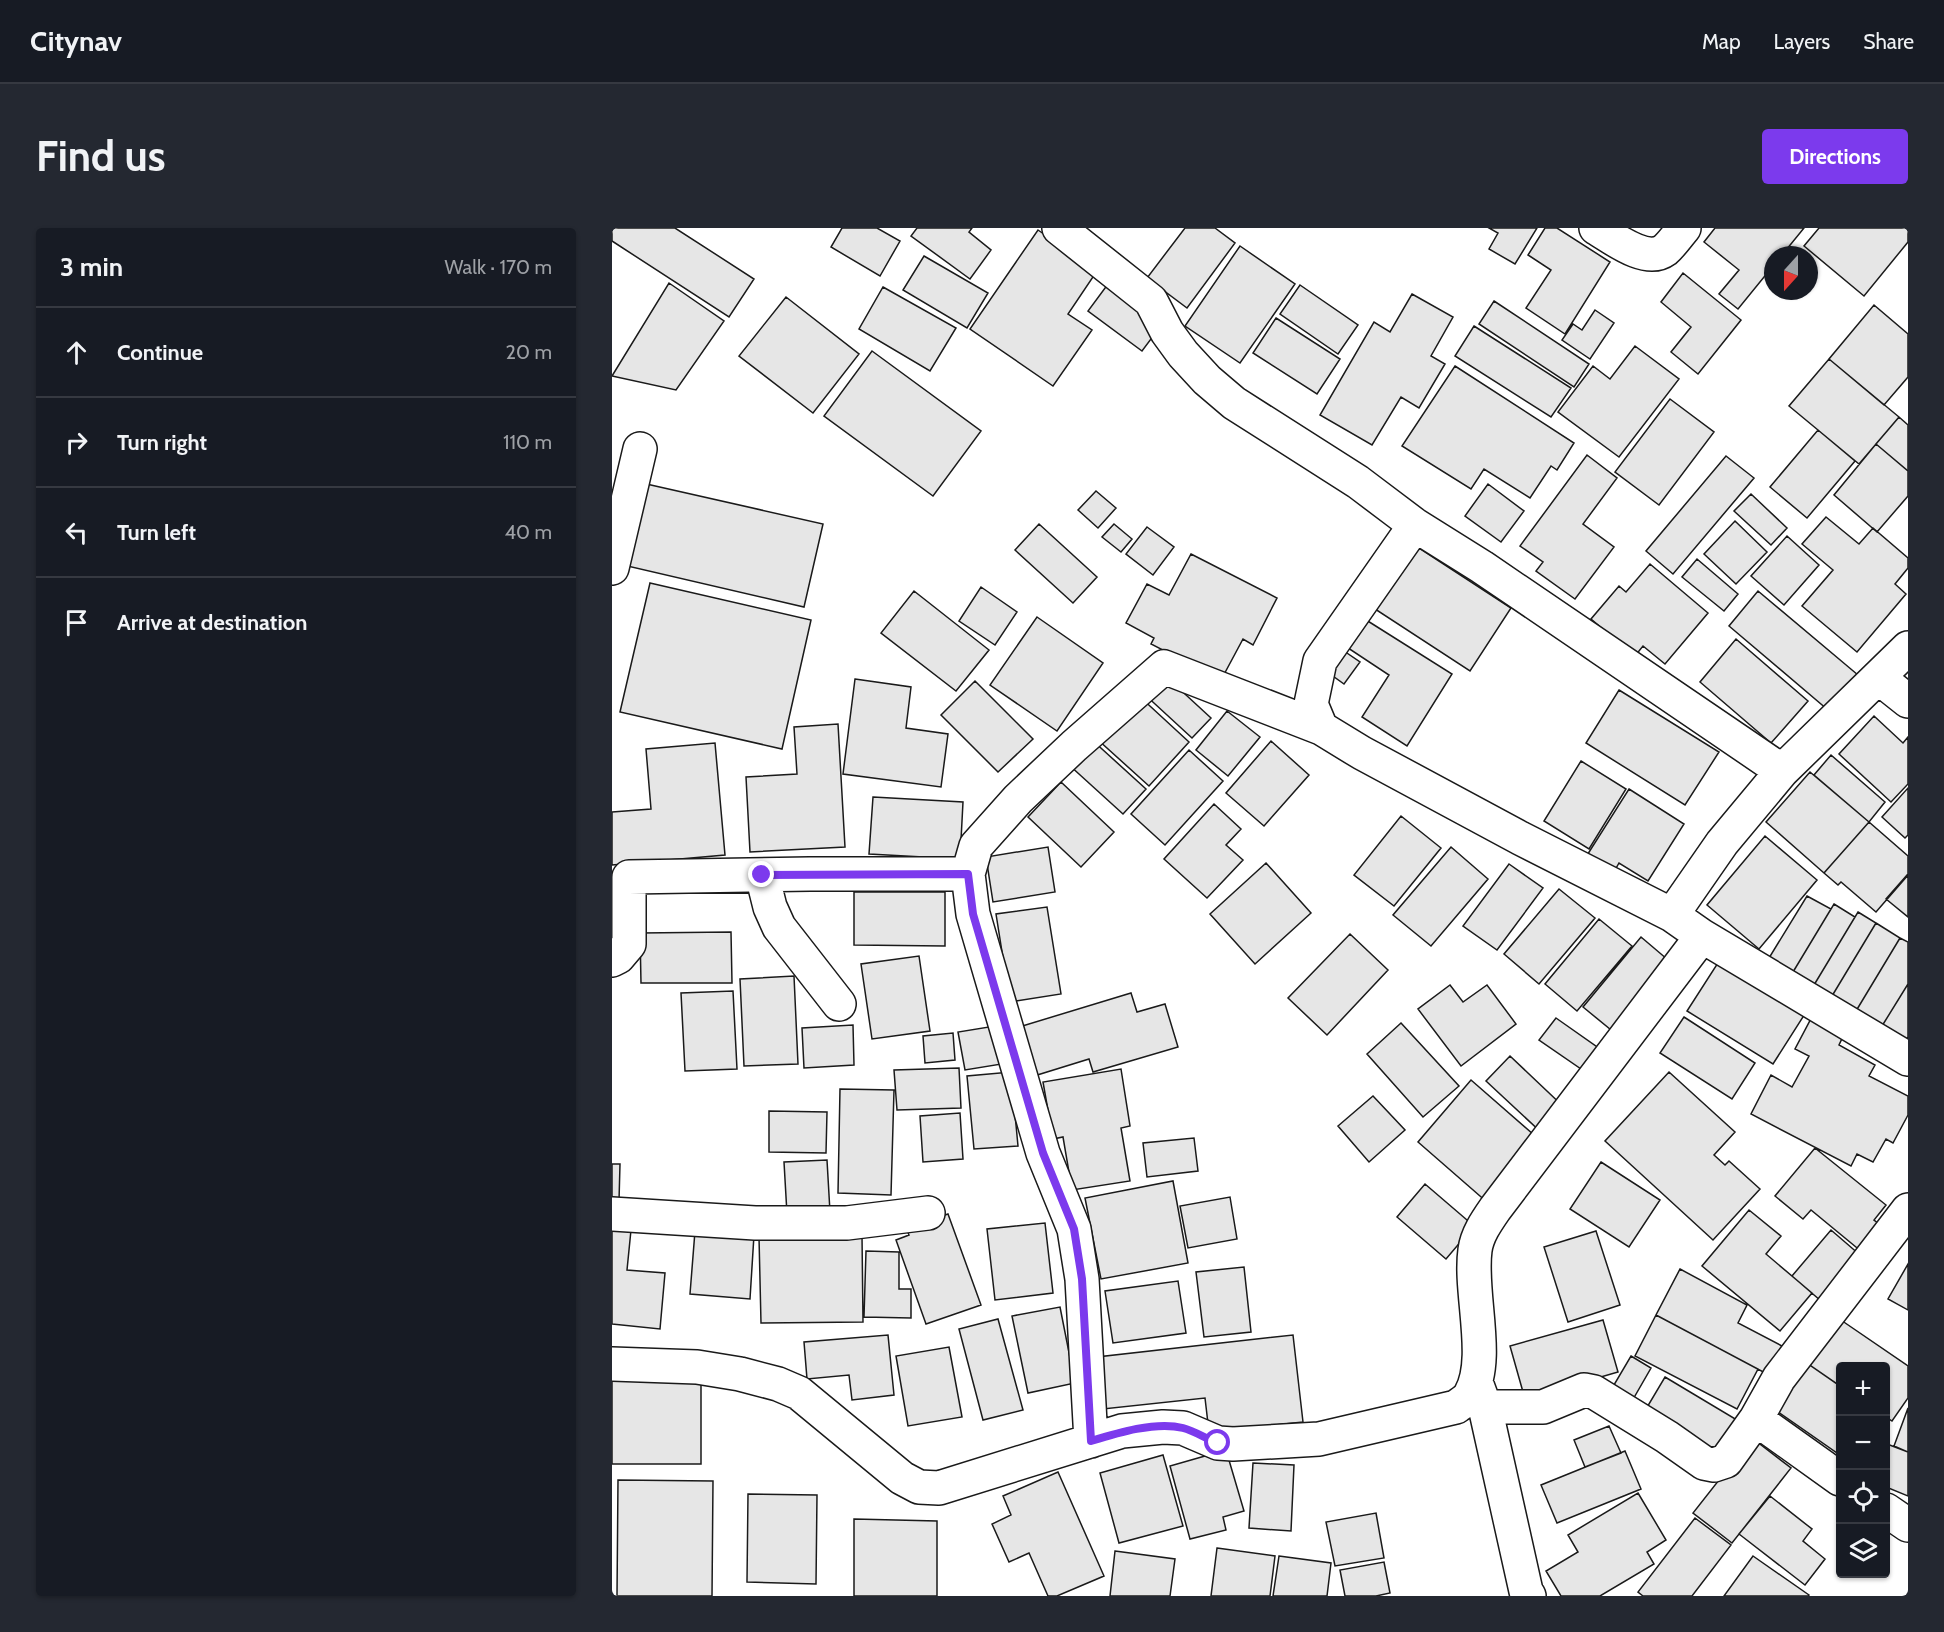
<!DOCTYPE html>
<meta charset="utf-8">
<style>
:root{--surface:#171b24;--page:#242831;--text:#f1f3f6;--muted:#9ea1a6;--line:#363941;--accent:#7c3aed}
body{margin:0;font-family:Cabin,sans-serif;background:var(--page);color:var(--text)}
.controls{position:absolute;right:18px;bottom:18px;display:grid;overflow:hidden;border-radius:6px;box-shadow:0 2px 4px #0004}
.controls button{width:54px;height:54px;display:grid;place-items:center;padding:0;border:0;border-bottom:2px solid var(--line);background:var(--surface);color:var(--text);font:30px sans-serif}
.compass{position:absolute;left:1152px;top:18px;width:54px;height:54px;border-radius:50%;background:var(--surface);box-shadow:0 2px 4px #0004;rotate:201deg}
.stop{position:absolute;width:18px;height:18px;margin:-14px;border:4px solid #7c3aed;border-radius:50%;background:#fff}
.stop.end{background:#7c3aed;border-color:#fff;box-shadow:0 2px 6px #0008}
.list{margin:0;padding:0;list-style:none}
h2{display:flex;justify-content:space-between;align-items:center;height:78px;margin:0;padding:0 24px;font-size:26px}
h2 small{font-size:20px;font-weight:400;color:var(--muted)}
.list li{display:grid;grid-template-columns:39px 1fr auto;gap:18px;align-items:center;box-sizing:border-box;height:90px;padding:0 24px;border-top:2px solid var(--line)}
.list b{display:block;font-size:22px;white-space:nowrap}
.list em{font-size:20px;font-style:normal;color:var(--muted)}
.icon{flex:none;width:33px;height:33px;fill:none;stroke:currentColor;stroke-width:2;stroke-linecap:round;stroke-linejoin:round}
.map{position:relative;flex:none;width:1296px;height:1368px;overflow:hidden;border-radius:6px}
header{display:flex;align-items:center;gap:36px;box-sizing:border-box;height:84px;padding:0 30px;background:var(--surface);border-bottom:2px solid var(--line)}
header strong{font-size:28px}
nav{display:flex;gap:33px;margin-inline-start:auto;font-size:21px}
.intro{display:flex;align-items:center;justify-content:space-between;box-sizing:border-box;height:144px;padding:0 36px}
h1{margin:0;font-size:42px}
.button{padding:15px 27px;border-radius:6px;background:var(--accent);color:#fff;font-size:21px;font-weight:700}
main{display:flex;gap:36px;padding:0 36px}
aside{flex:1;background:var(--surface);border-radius:6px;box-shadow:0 2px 4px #0004}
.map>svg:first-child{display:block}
.building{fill:#e6e6e6;stroke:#1a1a1a;stroke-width:1.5}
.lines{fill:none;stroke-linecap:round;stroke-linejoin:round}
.minor-casing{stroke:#1a1a1a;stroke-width:36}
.minor{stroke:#fff;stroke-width:33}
.route{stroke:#7c3aed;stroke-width:8}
</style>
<header>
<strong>Citynav</strong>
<nav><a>Map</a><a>Layers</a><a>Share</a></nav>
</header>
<div class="intro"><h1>Find us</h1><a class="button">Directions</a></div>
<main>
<aside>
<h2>3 min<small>Walk · 170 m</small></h2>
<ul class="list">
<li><svg class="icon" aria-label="ahead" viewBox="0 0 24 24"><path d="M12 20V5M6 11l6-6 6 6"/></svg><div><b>Continue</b></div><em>20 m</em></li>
<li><svg class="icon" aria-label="right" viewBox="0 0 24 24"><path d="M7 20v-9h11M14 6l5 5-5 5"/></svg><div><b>Turn right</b></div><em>110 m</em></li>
<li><svg class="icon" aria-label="left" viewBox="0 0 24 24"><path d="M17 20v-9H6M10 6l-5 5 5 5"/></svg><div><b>Turn left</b></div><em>40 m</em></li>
<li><svg class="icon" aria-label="arrive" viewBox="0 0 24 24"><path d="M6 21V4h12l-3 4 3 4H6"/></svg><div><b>Arrive at destination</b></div></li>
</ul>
</aside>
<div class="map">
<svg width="1296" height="1368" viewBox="0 0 1296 1368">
<rect width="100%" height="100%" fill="#fff"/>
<path class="building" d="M 0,0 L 63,0 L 142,51 L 117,89 L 0,13 Z
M 230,0 L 265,0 L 288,13 L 268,48 L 219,19 Z
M 305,0 L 360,0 L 357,4 L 379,22 L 358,51 L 299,8 Z
M 573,0 L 603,0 L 623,15 L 575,80 L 535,50 Z
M 877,0 L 925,0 L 903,36 L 877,21 L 886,5 Z
M 933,0 L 945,0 L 998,34 L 953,106 L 914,80 L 939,42 L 916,27 Z
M 1103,0 L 1192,0 L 1170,27 L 1161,27 L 1161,38 L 1126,81 L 1107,66 L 1127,42 L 1092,14 Z
M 1207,0 L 1296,0 L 1296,14 L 1252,68 L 1192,18 Z
M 426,2 L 485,43 L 456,86 L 480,102 L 441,158 L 358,101 Z
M 628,18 L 683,56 L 628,135 L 573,98 Z
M 312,28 L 376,65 L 355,100 L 291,62 Z
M 1071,45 L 1129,92 L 1086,146 L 1059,124 L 1079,99 L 1049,74 Z
M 57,55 L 112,93 L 64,162 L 0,148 Z
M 496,56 L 551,95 L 530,123 L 476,83 Z
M 688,57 L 746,97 L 726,126 L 668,86 Z
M 271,59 L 344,100 L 318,143 L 247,101 Z
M 800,66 L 841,89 L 819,128 L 833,136 L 807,180 L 789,169 L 760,217 L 708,187 L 762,94 L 778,104 Z
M 174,69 L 247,126 L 201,185 L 127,128 Z
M 882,73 L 977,136 L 962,159 L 867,96 Z
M 1262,77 L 1296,106 L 1296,149 L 1272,177 L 1217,131 Z
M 983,82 L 1002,95 L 978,131 L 950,112 L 961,96 L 970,102 Z
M 664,90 L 728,131 L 705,166 L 641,125 Z
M 862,98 L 959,160 L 939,189 L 843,128 Z
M 1023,118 L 1067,151 L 1007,229 L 946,184 L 981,138 L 998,151 Z
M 260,123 L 369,203 L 321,268 L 212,188 Z
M 1217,131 L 1287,189 L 1247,236 L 1177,178 Z
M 843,138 L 962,215 L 945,242 L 939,238 L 918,270 L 872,241 L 859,261 L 790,218 Z
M 1058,171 L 1102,204 L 1047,277 L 1003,244 Z
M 1287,189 L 1296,197 L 1296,243 L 1264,216 Z
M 1206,202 L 1243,233 L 1195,290 L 1158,259 Z
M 1264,216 L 1296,243 L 1296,268 L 1265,304 L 1222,267 Z
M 975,227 L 1005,250 L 971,296 L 1002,319 L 963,371 L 924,343 L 931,334 L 908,318 Z
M 1114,228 L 1142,250 L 1061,346 L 1034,323 Z
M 30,255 L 211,296 L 192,379 L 11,337 Z
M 876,256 L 912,283 L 889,314 L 853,288 Z
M 484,263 L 504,280 L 486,300 L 466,282 Z
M 1139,266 L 1175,300 L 1159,317 L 1122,283 Z
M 1214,289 L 1247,316 L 1261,300 L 1296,330 L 1296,340 L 1283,356 L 1294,366 L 1245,424 L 1190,378 L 1221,342 L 1190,316 Z
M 1123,293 L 1155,324 L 1124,356 L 1092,326 Z
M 427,296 L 485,349 L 461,375 L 403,322 Z
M 502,296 L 520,311 L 509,324 L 490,309 Z
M 535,299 L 562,319 L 541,347 L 514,326 Z
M 1175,308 L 1207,337 L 1172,377 L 1139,348 Z
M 804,318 L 899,380 L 858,443 L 763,381 Z
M 579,326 L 665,370 L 641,417 L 631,411 L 609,452 L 539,416 L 542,410 L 514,395 L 535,356 L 557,367 Z
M 1085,331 L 1126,366 L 1112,383 L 1070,349 Z
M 1038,336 L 1096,385 L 1053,436 L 1031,418 L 1023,428 L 979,391 L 1007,358 L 1014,364 Z
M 38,355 L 199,392 L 170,521 L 8,484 Z
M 369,359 L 405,384 L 383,417 L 347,393 Z
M 302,363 L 377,422 L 344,463 L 269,405 Z
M 1146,363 L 1246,447 L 1216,482 L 1117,398 Z
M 425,389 L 491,435 L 445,503 L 378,457 Z
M 751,390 L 840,446 L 795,518 L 750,489 L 777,447 L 733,418 Z
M 1124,411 L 1196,473 L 1159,515 L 1088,454 Z
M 729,421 L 748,434 L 732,456 L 714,443 Z
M 548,443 L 599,490 L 580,510 L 530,464 Z
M 243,451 L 299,459 L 294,500 L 336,506 L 329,559 L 231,546 Z
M 363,453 L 421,511 L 386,544 L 329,487 Z
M 1007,462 L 1107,524 L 1073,577 L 974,515 Z
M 526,467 L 577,514 L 537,558 L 485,511 Z
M 615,483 L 648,509 L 616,548 L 584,522 Z
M 1262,488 L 1291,515 L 1296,509 L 1296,556 L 1279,574 L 1227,526 Z
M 226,496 L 233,619 L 138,624 L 134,549 L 185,546 L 182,499 Z
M 479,511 L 534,561 L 511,586 L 456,536 Z
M 659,513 L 697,547 L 652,598 L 614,565 Z
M 103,515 L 113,627 L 0,637 L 0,584 L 39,581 L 34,521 Z
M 577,522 L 611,553 L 553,617 L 519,586 Z
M 1219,527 L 1273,574 L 1257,594 L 1202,547 Z
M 969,533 L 1014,561 L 977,621 L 932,593 Z
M 1198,544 L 1257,594 L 1212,645 L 1154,594 Z
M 449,554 L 502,604 L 469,639 L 416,589 Z
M 1296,560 L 1296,607 L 1293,610 L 1270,589 Z
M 1017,561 L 1072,596 L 1036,653 L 1007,635 L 999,649 L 972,632 Z
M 261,569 L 351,574 L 348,631 L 257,626 Z
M 602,576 L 629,601 L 614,617 L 631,632 L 595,670 L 552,631 Z
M 789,588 L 829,620 L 782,678 L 742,647 Z
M 1257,594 L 1296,628 L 1296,647 L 1264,684 L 1229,654 L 1226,657 L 1212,645 Z
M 1153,608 L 1205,652 L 1147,721 L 1095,677 Z
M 436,619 L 443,664 L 381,674 L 374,629 Z
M 839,619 L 876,651 L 819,718 L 781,687 Z
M 654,635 L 699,685 L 643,736 L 598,686 Z
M 897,636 L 931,660 L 885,722 L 851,698 Z
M 1296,646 L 1296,689 L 1274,671 Z
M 947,661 L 983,690 L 927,756 L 892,726 Z
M 242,664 L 333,664 L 333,718 L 242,717 Z
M 1195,668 L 1219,681 L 1181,744 L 1157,730 Z
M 1222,676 L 1243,689 L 1202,757 L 1181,744 Z
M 435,679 L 449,766 L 398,774 L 384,686 Z
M 1246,684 L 1264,695 L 1220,768 L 1202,757 Z
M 987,691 L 1020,718 L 965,783 L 933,756 Z
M 1264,695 L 1288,710 L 1244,783 L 1220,768 Z
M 119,704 L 120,755 L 29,755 L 28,705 Z
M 738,706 L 776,742 L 715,807 L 676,770 Z
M 1029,709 L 1062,737 L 1004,806 L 971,779 Z
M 1288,710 L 1296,714 L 1296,756 L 1270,798 L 1244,783 Z
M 1111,727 L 1196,781 L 1161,836 L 1075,783 Z
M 307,728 L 318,803 L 260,811 L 249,736 Z
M 182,748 L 186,836 L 132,838 L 128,751 Z
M 1296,756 L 1296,809 L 1294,812 L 1270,798 Z
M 838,757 L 851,774 L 875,757 L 904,796 L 849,838 L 806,781 Z
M 121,763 L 125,841 L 73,843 L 69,765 Z
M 519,765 L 525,784 L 553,776 L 566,819 L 481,844 L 477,831 L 422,848 L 407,799 Z
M 1203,783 L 1235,800 L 1227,817 L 1263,837 L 1257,848 L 1296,868 L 1296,887 L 1281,915 L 1274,911 L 1261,934 L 1245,926 L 1239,938 L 1139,886 L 1159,847 L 1180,859 L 1197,828 L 1183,821 Z
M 1072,789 L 1143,835 L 1120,871 L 1048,825 Z
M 944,790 L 988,821 L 972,843 L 927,812 Z
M 789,795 L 847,858 L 811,889 L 755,826 Z
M 241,797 L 242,837 L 192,840 L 190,800 Z
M 389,797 L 396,835 L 353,842 L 346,804 Z
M 341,805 L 343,832 L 313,835 L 311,808 Z
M 898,828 L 955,882 L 932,907 L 874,853 Z
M 347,840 L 349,880 L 285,882 L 282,842 Z
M 509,841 L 518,898 L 509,900 L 518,953 L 460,962 L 451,909 L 441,911 L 431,854 Z
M 399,844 L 406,918 L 362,921 L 355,848 Z
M 1057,844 L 1123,904 L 1102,927 L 1113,937 L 1117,933 L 1148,961 L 1101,1012 L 993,913 Z
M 859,852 L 929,913 L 876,975 L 806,914 Z
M 228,861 L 282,862 L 279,967 L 226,965 Z
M 761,868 L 793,902 L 757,934 L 726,898 Z
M 157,883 L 215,884 L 214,925 L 157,924 Z
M 348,885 L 351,931 L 311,934 L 308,888 Z
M 582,910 L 586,943 L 535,949 L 531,915 Z
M 1203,920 L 1274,977 L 1262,992 L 1271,999 L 1250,1024 L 1199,982 L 1191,991 L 1163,968 Z
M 215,932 L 218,984 L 175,986 L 172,934 Z
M 989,934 L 1048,972 L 1017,1019 L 958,981 Z
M 0,936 L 8,936 L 7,973 L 0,973 Z
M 561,953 L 576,1035 L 489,1051 L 473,970 Z
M 813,956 L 862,998 L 834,1031 L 785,989 Z
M 618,969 L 625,1011 L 576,1020 L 568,978 Z
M 1137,982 L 1169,1008 L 1154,1026 L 1200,1065 L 1168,1103 L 1090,1038 Z
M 336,986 L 369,1077 L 314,1096 L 284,1012 L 297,1007 L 294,1000 Z
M 0,990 L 20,992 L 15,1042 L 53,1045 L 48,1101 L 0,1096 Z
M 433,995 L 441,1065 L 383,1072 L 375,1001 Z
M 1219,1002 L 1255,1033 L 1216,1079 L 1180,1048 Z
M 83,1003 L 142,1007 L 138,1071 L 78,1066 Z
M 984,1003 L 1008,1077 L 956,1094 L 932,1019 Z
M 250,1007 L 251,1094 L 149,1095 L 147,1009 Z
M 254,1023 L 287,1024 L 287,1061 L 299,1061 L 299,1090 L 252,1089 Z
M 1296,1036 L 1296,1082 L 1276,1071 Z
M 632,1039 L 639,1104 L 592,1109 L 584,1044 Z
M 1068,1041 L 1135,1077 L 1126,1095 L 1170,1118 L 1155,1146 L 1044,1087 Z
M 566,1053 L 574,1105 L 501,1115 L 493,1063 Z
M 448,1079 L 463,1155 L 416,1165 L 400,1088 Z
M 1044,1087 L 1146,1141 L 1125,1181 L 1023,1128 Z
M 1223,1088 L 1296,1138 L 1296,1170 L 1280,1193 L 1274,1189 L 1274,1138 L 1228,1138 L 1228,1158 L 1192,1133 Z
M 386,1091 L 411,1182 L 371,1192 L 347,1101 Z
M 991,1092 L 1006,1144 L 913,1171 L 898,1118 Z
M 276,1107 L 282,1167 L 240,1172 L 237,1147 L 195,1151 L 192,1114 Z
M 681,1107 L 691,1194 L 597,1204 L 593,1170 L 491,1181 L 485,1129 Z
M 337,1119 L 350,1189 L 296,1198 L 284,1128 Z
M 1019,1128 L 1039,1140 L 1016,1180 L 996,1167 Z
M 1192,1133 L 1228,1158 L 1228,1227 L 1159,1179 Z
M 0,1141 L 89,1141 L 89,1236 L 0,1236 Z
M 1053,1149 L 1125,1192 L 1102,1229 L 1031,1186 Z
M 1296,1180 L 1296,1224 L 1282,1218 Z
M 997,1198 L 1009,1225 L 973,1239 L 962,1212 Z
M 1140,1210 L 1179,1240 L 1120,1315 L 1081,1285 Z
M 1275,1216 L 1296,1224 L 1296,1268 L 1274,1259 L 1274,1220 Z
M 614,1222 L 632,1283 L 611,1289 L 614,1302 L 578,1311 L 558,1238 Z
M 1013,1223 L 1029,1261 L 945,1295 L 929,1257 Z
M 551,1227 L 571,1298 L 507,1315 L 488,1245 Z
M 641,1235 L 682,1237 L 679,1303 L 637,1300 Z
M 446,1244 L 492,1348 L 445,1368 L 436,1368 L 417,1325 L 397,1334 L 380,1296 L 399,1287 L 391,1268 Z
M 6,1252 L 101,1253 L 100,1368 L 5,1368 Z
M 1026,1265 L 1054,1312 L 1035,1324 L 1042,1336 L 988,1368 L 949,1368 L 934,1343 L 966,1324 L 956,1307 Z
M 136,1266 L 205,1267 L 204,1356 L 135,1354 Z
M 1158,1268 L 1200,1301 L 1191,1313 L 1213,1331 L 1193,1357 L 1127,1306 Z
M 764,1285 L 772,1330 L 723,1338 L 714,1294 Z
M 1083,1290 L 1119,1317 L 1080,1368 L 1031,1368 L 1026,1364 Z
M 242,1291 L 325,1293 L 325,1368 L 242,1368 Z
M 605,1320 L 663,1328 L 658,1368 L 599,1368 Z
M 503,1323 L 563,1331 L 558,1368 L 498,1368 Z
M 667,1328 L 719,1335 L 715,1368 L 661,1368 Z
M 1141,1328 L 1197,1367 L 1196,1368 L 1112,1368 Z
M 772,1334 L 778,1365 L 764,1368 L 733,1368 L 728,1342 Z"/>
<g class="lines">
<g class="minor-casing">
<path id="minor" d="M 447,0 L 539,73 L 555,104 L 571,126 L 595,152 L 622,175 L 746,254 L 803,297 L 708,433 L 699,476 L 709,500 L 750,525 L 908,610 L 1060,687 L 1090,708 L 1296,831
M 984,0 C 1001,10 1034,36 1053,22 C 1060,16 1066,7 1072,0
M 803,297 L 870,339 L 1170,543
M 0,340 L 28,221
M 1267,450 L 1296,473
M 150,647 L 158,679 L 167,699 L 227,776
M 1060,687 L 1110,615 L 1170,543 L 1296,420
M 0,732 L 6,729 L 17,716 L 17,649 L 198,646 L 356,646
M 0,986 L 143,995 L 235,995 L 316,985
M 0,1136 L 85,1139 L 128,1146 L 166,1156 L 187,1165 L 290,1250 L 307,1259 L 327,1260 L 510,1203 L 551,1199 L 571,1200 L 606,1215 L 621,1216 L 707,1211 L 844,1179 C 849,1175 855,1172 858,1167 C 879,1131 857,1065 863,1022 C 865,1007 874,994 883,981 L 1090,708
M 865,1157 L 873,1179 L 914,1363 L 917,1368
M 873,1179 L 931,1179 L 972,1162 L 982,1164 L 1055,1209 L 1092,1235 L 1102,1237 L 1114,1233 L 1144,1191 L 1167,1150 L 1296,982
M 1144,1191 L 1228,1251
M 479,1213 L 470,1051 L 462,1001 L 431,925 L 361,686 L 356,646 L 364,618 L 406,571 L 462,518 L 552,439 L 709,500
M 1274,1282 L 1296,1297"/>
</g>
<use href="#minor" class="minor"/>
</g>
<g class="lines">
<path class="route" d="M 150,647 L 356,646 L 361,686 L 431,925 L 462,1001 L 470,1051 L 479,1213 C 505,1205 544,1193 571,1200 C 583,1203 594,1211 606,1215"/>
</g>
</svg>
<div class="controls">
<button>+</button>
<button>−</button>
<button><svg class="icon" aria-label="locate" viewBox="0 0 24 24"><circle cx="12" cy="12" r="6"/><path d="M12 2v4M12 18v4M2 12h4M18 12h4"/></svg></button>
<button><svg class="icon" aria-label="layers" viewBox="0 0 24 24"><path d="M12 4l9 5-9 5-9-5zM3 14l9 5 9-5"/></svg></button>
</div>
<svg class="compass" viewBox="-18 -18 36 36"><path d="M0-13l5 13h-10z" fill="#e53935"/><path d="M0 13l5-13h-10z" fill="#9ea1a6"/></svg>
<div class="stop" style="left:606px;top:1215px"></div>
<div class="stop end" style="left:150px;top:647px"></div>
</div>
</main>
